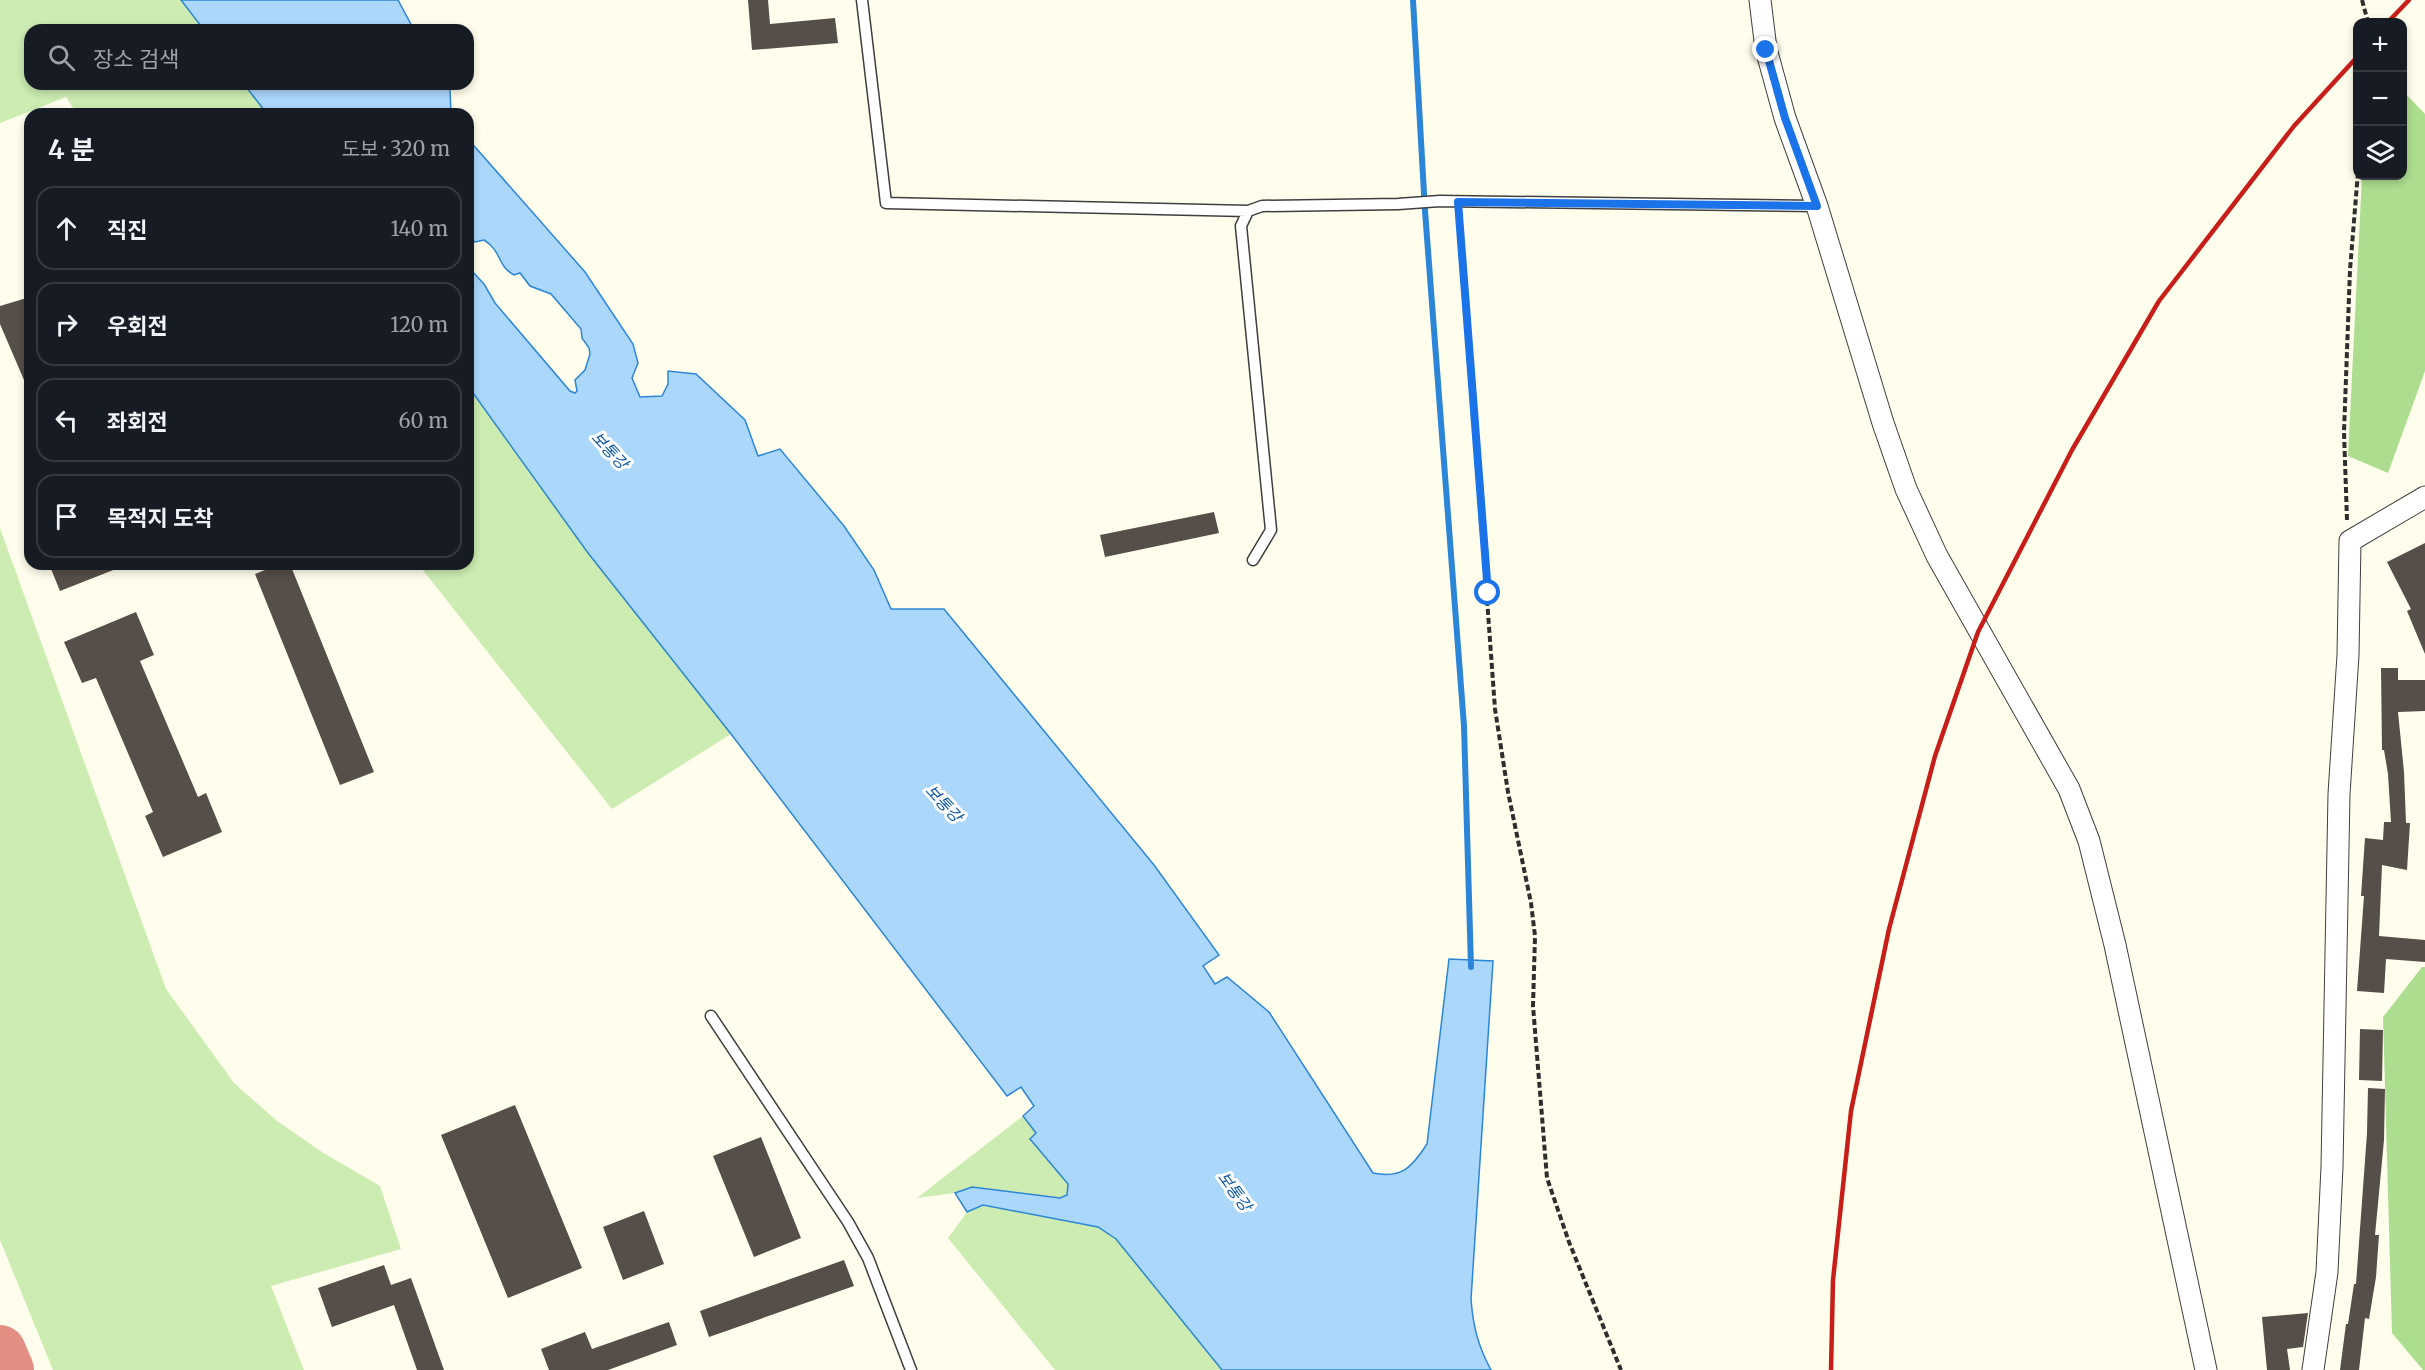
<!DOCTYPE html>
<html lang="ko">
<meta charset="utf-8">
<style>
:root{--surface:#171b24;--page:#20242c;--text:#f1f3f6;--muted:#9ea1a6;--line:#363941}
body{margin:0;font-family:Merriweather,"Noto Sans KR",serif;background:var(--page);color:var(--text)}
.controls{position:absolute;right:18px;top:18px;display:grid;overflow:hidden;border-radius:12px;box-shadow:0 3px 9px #0003}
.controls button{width:54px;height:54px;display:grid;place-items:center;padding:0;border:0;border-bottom:2px solid var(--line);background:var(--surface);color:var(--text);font:30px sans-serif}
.stop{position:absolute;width:18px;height:18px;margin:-14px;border:4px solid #1a73e8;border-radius:50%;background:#fff}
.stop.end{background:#1a73e8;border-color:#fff;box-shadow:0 2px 6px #0008}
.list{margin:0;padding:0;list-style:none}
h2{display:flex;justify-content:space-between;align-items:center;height:78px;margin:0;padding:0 24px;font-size:26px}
h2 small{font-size:20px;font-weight:400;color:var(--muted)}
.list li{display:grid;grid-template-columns:39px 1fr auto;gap:18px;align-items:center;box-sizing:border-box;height:84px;margin:0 12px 12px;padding:0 12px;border:2px solid var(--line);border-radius:18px}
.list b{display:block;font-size:22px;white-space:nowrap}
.list em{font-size:20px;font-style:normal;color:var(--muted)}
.icon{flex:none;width:33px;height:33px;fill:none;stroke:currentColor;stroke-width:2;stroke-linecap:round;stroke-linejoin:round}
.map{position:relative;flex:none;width:2425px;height:1370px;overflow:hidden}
.search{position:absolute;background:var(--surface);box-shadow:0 3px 9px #0003;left:24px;top:24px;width:450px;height:66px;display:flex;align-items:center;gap:15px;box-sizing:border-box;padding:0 21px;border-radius:18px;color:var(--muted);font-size:22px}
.panel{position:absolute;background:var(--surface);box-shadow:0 3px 9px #0003;left:24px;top:108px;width:450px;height:462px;border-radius:18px}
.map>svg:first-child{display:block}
.green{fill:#ccecb2}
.forest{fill:#adde90}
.water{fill:#abd7fb;stroke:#2c86d8;stroke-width:1.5}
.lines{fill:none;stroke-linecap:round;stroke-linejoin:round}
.stream{stroke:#2c86d8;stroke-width:6}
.taxiway{stroke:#e38e82;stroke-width:52}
.building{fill:#564e48}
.service-casing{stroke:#3f3f3f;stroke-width:13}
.minor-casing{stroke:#3f3f3f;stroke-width:23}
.path{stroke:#2e2e2e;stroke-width:4;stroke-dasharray:6 3;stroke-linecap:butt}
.service{stroke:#fff;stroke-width:10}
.minor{stroke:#fff;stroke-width:21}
.rail{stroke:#c71e19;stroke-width:4.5}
.route{stroke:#1a73e8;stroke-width:8}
.labels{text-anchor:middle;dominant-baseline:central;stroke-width:6;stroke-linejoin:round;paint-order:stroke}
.water-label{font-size:16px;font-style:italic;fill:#0c58a7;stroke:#fff}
</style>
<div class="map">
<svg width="2425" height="1370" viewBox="0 0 2425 1370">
<rect width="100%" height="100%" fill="#fffdeb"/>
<path class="green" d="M 0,0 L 181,0 L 204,30 L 30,30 L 30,84 L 244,84 L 267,114 L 77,114 L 66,97 L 0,123 Z
M 468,386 L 588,553 L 731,734 L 612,809 L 418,564 L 468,564 Z
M 0,528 L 166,989 L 234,1083 L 277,1121 L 322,1152 L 380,1186 L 401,1249 L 271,1286 L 304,1370 L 53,1370 L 0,1240 Z
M 1023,1116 L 1036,1133 L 1030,1139 L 1068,1184 L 1067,1195 L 1060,1198 L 972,1187 L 955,1193 L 917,1198 Z
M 983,1205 L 1098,1227 L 1116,1239 L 1222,1370 L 1055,1370 L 948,1238 L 967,1212 Z"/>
<path class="forest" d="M 2403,91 L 2425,114 L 2425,371 L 2388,473 L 2348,456 L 2362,176 L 2402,176 Z
M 2422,967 L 2425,967 L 2425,1370 L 2423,1370 L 2392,1333 L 2383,1017 Z"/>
<path class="water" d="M 181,0 L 398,0 L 414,30 L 204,30 Z
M 244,84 L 448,84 L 450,90 L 451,114 L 267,114 Z
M 468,139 L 585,272 L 633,344 L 638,363 L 632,378 L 640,397 L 662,396 L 668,384 L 668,371 L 696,374 L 745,420 L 758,456 L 780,449 L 844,526 L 874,570 L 891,609 L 944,609 L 1154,865 L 1219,955 L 1203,966 L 1215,984 L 1227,977 L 1269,1012 L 1373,1173 C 1402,1179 1412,1167 1427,1144 L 1449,959 L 1493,961 L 1471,1299 C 1473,1326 1478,1346 1491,1370 L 1222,1370 L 1116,1239 L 1098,1227 L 983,1205 L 967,1212 L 955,1193 L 972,1187 L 1060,1198 L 1067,1195 L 1068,1184 L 1030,1139 L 1036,1133 L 1023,1116 L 1034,1106 L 1021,1087 L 1007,1096 L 731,734 L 588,553 L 468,386 L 468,267 L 484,284 L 495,303 L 570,391 L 575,393 L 577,391 L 575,380 L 585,370 L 590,354 L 589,348 L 582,338 L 581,329 L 551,294 L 530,286 L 520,273 L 514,275 C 497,266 502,251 484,240 L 475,242 L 468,238 Z"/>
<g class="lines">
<path class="stream" d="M 1413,0 L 1425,211 L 1464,726 L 1471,967"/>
<path class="taxiway" d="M 0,1351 L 8,1370"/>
</g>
<path class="building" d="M 748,0 L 768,0 L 770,24 L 835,18 L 838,43 L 752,50 Z
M 30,297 L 30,394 L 0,324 L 0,306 Z
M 1214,512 L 1219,533 L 1105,557 L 1100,535 Z
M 2425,543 L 2425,654 L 2407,611 L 2411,609 L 2387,562 Z
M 49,564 L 126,564 L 126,565 L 60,591 Z
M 280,564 L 290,564 L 374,772 L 340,785 L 255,574 Z
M 136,612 L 154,655 L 140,661 L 198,797 L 206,793 L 222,832 L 163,857 L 145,816 L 153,812 L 96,678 L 82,683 L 64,642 Z
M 2381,668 L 2398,668 L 2398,680 L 2425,680 L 2425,711 L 2398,712 L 2404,772 L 2406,823 L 2410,823 L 2407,870 L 2382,865 L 2379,936 L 2425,940 L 2425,962 L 2386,959 L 2384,993 L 2357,991 L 2364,896 L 2361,896 L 2365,838 L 2383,840 L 2384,822 L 2391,822 L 2388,774 L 2384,750 L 2382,750 Z
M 2360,1029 L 2383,1030 L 2382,1081 L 2359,1080 Z
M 2368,1088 L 2385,1089 L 2384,1140 L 2375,1235 L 2379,1235 L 2376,1277 L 2369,1319 L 2365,1318 L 2359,1370 L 2340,1370 L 2346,1324 L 2348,1324 L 2354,1284 L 2356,1284 L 2367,1133 Z
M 515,1105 L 582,1268 L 508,1298 L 441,1135 Z
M 761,1137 L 801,1238 L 754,1257 L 713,1156 Z
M 644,1211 L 664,1264 L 623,1280 L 603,1227 Z
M 844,1260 L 854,1286 L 709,1337 L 700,1311 Z
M 384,1265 L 391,1285 L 411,1278 L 444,1370 L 417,1370 L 394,1305 L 332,1327 L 318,1288 Z
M 2308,1313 L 2303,1347 L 2287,1349 L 2290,1370 L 2267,1370 L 2262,1317 Z
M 669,1322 L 677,1345 L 608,1370 L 549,1370 L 541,1349 L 585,1332 L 592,1349 Z"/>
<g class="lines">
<g class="service-casing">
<path id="service" d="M 862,0 L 886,203 L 1248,211
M 1253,560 L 1271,530 L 1241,226 L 1248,211 L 1262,206 L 1398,204 L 1440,201 L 1817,206
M 711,1016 L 848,1222 L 868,1258 L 911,1370"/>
</g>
<g class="minor-casing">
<path id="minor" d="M 1760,0 L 1766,49 L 1785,118 L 1817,206 L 1883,423 L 1906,489 L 1937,556 L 2069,789 L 2089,841 L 2115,945 L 2206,1370
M 2313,1370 L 2327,1272 L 2332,1167 L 2339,794 L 2348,655 L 2350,541 L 2425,497"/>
</g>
<path class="path" d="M 2362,0 L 2368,22
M 1459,214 L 1495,709 L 1508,792 L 1531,903 L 1535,936 L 1533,1006 L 1547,1178 L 1569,1242 L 1621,1370
M 2347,520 L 2344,432 L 2350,270 L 2358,172"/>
<use href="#service" class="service"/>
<use href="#minor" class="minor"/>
<path class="rail" d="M 2388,22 L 2409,0
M 1831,1370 L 1833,1280 L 1851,1111 L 1889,929 L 1935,756 L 1978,632 L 2072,450 L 2159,301 L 2294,126 L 2358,56"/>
</g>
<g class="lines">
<path class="route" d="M 1488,593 L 1458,202 L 1817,206 L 1785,118 L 1766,50"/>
</g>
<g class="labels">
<g class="water-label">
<text transform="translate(610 450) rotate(47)">보통강</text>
<text transform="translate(944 803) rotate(47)">보통강</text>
<text transform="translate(1235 1191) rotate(54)">보통강</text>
</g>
</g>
</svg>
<div class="controls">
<button>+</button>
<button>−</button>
<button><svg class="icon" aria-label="layers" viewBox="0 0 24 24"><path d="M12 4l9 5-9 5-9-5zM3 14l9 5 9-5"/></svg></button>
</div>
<div class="stop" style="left:1488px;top:593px"></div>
<div class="stop end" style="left:1766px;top:50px"></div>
<div class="search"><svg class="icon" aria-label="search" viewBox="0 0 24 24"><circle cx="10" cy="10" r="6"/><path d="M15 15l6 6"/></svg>장소 검색</div>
<section class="panel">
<h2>4 분<small>도보 · 320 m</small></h2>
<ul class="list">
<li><svg class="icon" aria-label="ahead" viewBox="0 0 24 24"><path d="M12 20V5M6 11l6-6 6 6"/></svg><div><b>직진</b></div><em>140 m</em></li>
<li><svg class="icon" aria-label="right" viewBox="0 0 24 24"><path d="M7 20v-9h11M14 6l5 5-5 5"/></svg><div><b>우회전</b></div><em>120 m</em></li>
<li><svg class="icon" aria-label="left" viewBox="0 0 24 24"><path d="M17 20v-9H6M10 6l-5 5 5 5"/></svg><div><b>좌회전</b></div><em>60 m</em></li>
<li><svg class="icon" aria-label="arrive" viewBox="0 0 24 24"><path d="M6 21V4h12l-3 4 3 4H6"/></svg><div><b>목적지 도착</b></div></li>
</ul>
</section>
</div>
